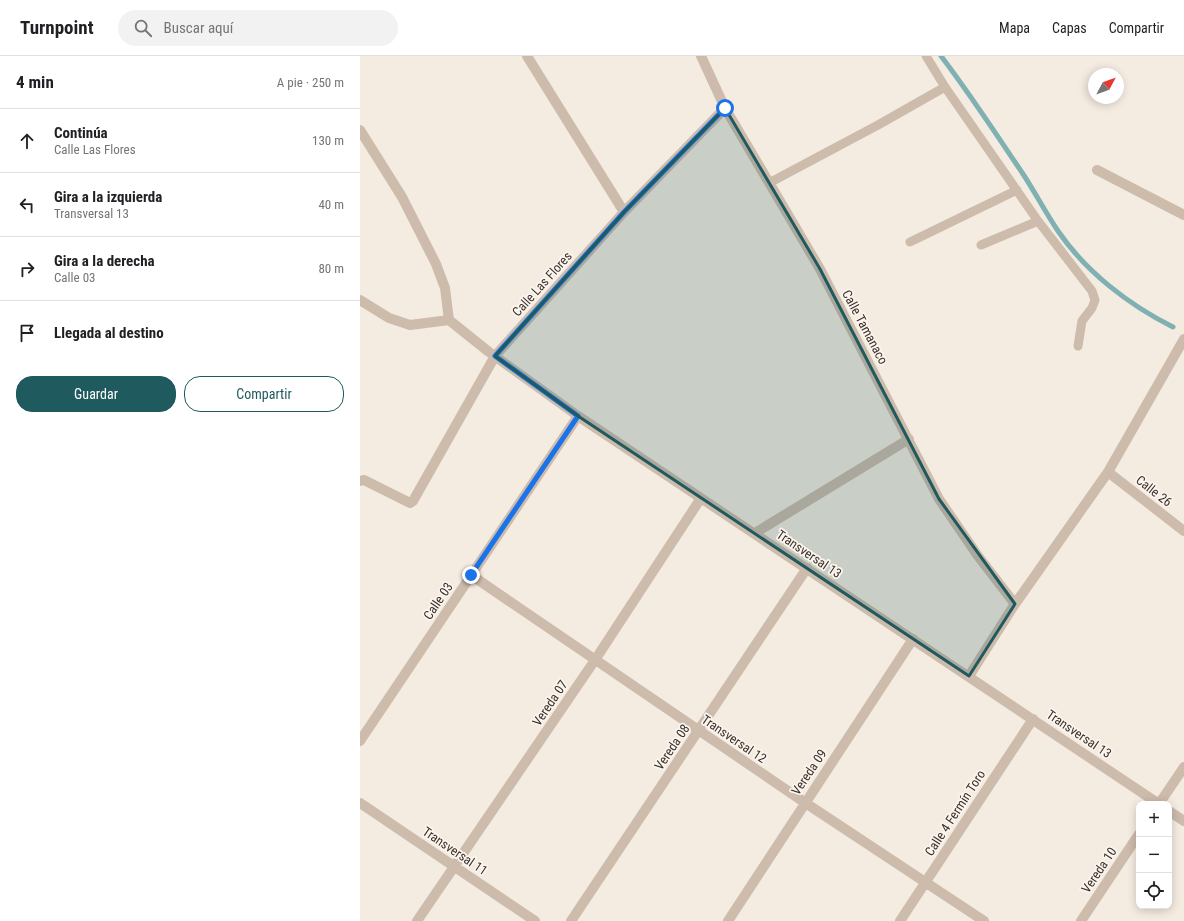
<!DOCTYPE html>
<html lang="es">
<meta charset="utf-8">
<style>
:root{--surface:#fff;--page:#f2f2f2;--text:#202124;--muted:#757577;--line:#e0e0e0;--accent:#1f5a5e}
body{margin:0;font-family:"Roboto Condensed",sans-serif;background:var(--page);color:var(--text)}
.controls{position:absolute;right:12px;bottom:12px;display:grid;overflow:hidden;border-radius:8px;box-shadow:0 2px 10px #0003}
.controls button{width:36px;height:36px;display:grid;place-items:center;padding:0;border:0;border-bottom:1px solid var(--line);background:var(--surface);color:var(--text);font:20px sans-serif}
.compass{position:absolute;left:728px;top:12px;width:36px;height:36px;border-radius:50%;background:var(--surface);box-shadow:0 2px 10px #0003;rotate:49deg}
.stop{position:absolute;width:12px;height:12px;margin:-9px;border:3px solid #1a73e8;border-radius:50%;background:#fff}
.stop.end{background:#1a73e8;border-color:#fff;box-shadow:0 1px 4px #0008}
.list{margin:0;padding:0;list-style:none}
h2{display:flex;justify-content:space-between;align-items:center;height:52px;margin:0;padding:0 16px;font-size:17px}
h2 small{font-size:13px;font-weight:400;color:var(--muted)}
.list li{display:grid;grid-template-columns:26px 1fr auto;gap:12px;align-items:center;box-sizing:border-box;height:64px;padding:0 16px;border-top:1px solid var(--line)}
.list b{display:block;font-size:15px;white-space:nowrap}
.list p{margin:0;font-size:13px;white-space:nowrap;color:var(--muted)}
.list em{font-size:13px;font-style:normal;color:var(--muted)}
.actions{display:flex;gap:8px;padding:12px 16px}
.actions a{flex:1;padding:9px 0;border:1px solid var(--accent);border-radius:16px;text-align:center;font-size:14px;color:var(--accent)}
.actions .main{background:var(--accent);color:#fff}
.icon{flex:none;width:22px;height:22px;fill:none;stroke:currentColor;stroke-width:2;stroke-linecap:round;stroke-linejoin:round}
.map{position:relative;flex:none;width:824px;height:865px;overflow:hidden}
header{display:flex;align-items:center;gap:24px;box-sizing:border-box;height:56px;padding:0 20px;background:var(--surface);border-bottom:1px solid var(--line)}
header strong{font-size:19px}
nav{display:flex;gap:22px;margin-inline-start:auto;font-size:14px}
.search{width:280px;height:36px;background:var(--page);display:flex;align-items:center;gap:10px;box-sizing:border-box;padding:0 14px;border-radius:22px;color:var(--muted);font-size:15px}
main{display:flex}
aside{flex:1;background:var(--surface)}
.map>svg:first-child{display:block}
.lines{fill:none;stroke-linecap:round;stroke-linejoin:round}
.stream{stroke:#7fb0b2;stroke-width:5}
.lane{stroke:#cdbbac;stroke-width:9}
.street{stroke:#cdbbac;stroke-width:10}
.route{stroke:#1a73e8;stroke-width:5}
.marked{fill:#1f5a5e;fill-opacity:0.2;stroke:#1f5a5e;stroke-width:3;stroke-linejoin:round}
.labels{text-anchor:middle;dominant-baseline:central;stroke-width:3.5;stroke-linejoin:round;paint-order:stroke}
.street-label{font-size:13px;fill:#3b302b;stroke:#fbf5ee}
</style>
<header>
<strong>Turnpoint</strong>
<div class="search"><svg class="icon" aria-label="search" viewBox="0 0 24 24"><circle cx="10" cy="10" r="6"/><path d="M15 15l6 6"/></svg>Buscar aquí</div>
<nav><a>Mapa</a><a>Capas</a><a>Compartir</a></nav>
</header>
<main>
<aside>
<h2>4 min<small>A pie · 250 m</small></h2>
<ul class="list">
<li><svg class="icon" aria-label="ahead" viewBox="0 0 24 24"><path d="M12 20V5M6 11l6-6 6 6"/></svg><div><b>Continúa</b><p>Calle Las Flores</p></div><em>130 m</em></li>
<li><svg class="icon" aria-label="left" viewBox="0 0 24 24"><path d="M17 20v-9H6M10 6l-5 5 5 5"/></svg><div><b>Gira a la izquierda</b><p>Transversal 13</p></div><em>40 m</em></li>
<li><svg class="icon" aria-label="right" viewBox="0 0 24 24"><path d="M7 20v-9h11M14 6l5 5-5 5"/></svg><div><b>Gira a la derecha</b><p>Calle 03</p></div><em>80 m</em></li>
<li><svg class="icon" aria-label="arrive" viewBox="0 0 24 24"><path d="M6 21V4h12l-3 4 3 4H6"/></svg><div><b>Llegada al destino</b></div></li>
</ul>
<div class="actions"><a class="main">Guardar</a><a>Compartir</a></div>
</aside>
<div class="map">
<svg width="824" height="865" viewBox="0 0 824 865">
<rect width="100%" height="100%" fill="#f4ebe1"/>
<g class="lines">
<path class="stream" d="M 581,0 C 610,38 636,78 663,118 C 675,136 685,156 698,175 C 726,216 769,249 813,271"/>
<path class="lane" d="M 566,0 L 585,31 L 678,165 L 732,235 L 735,244 L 732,252 L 722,265 L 718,290
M 409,127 L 518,69 L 585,31
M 550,186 L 657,134
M 621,189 L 678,165"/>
<path class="street" d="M 167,0 L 264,156
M 341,0 L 365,52 L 460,213 L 579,443 L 618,500 L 655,548
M 0,74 L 42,141 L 76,208 L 85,232 L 89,264
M 737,114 L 824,159
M 0,244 L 29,262 L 50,269 L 89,264
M 89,264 L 129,296 L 218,360 L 799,748
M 748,416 L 824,475
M 0,425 L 4,424 L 50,447 L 53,445 L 135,300 L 264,156 L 365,52
M 395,477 L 549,383
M 111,519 L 444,746 L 624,865
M 609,620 L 655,548 L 748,416 L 824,283
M 0,685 L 218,360
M 0,747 L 175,865
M 799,748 L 824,711
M 809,755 L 824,765
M 57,865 L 235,604 L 341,442
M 211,865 L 447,512
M 368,865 L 553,583
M 540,865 L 673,663
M 721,865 L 779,778"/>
</g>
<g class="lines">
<path class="route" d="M 111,519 L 218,360 L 135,300 L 264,156 L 365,52"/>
</g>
<path class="marked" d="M 365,52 L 460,213 L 579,443 L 655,548 L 609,620 L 218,360 L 135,300 L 264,156 Z"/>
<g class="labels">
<g class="street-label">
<text transform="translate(182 228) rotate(-48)">Calle Las Flores</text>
<text transform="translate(505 271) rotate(62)">Calle Tamanaco</text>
<text transform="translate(794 435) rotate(38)">Calle 26</text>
<text transform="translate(449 498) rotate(34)">Transversal 13</text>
<text transform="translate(78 545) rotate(-56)">Calle 03</text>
<text transform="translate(190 647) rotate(-56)">Vereda 07</text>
<text transform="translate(719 678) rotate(34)">Transversal 13</text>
<text transform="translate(374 683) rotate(34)">Transversal 12</text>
<text transform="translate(312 691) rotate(-56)">Vereda 08</text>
<text transform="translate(449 716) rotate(-56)">Vereda 09</text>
<text transform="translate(595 757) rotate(-57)">Calle 4 Fermín Toro</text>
<text transform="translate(95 795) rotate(34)">Transversal 11</text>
<text transform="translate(739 814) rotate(-56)">Vereda 10</text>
</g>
</g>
</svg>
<div class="controls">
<button>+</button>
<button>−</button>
<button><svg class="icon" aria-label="locate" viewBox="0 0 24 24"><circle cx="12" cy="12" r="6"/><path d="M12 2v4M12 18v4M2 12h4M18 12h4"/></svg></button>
</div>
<svg class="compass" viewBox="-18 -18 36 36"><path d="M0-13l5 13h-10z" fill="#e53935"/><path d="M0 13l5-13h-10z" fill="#757577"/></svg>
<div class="stop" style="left:365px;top:52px"></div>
<div class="stop end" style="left:111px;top:519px"></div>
</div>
</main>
